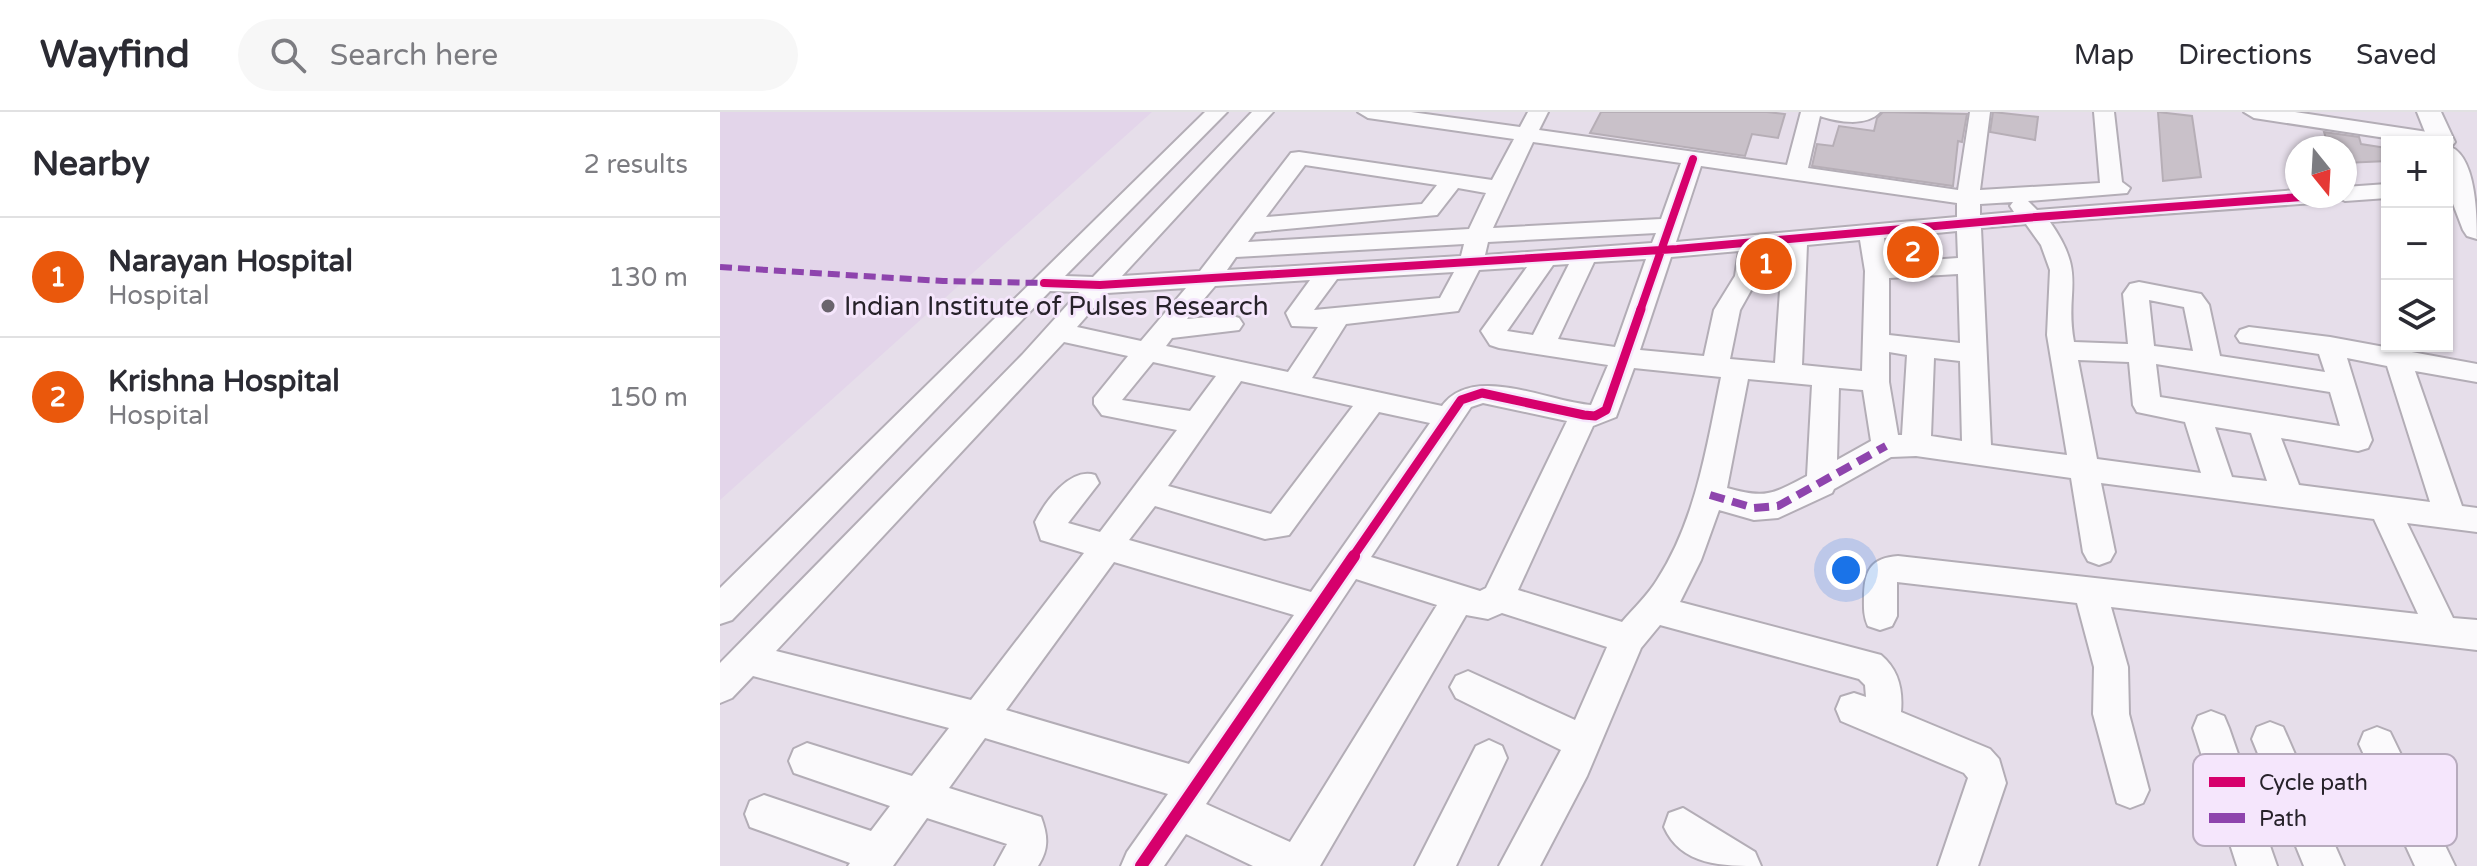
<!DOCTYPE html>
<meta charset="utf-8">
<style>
:root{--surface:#fff;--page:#f7f7f7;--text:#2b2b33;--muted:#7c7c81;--line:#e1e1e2;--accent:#ea580c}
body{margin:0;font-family:"Varela Round",sans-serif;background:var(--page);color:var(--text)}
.controls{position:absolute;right:24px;top:24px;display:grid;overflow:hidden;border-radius:0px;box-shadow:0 2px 6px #0004}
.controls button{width:72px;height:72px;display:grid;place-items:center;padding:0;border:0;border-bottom:2px solid var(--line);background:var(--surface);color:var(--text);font:40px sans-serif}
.compass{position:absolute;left:1565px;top:24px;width:72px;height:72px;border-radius:50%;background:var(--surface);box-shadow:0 2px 6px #0004;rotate:162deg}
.you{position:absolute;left:1126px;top:458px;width:28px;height:28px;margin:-20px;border:6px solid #fff;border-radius:50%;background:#1a73e8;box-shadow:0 0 0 12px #1a73e833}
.badge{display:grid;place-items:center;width:52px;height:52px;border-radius:50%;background:var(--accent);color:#fff;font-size:26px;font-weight:700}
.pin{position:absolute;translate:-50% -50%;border:4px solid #fff;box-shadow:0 2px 8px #0006}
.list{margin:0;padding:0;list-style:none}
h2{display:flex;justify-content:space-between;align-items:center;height:104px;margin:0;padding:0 32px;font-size:34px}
h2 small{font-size:26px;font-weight:400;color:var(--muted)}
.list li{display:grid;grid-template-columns:52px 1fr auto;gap:24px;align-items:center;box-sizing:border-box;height:120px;padding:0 32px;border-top:2px solid var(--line)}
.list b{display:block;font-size:30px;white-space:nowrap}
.list p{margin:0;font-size:26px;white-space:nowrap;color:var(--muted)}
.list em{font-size:26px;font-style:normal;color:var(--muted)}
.icon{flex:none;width:44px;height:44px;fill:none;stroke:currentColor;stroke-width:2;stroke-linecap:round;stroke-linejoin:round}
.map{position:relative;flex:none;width:1757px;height:754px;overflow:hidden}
header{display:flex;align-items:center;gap:48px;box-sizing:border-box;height:112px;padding:0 40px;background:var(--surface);border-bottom:2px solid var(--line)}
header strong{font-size:38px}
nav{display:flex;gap:44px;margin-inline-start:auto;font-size:28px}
.search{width:560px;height:72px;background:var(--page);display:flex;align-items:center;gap:20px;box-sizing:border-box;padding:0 28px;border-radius:44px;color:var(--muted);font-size:30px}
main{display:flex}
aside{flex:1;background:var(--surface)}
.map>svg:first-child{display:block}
.built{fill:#e3d5ea}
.building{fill:#c9c1c9;stroke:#b6aeb6;stroke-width:2}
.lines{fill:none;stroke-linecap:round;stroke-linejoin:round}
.minor-casing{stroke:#b3adb6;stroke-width:4}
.major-casing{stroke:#b3adb6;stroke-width:4}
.minor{fill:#fbfafc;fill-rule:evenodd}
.major{fill:#fbfafc;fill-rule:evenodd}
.quiet-far1{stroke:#8e44ad;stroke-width:6;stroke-dasharray:12 6;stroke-linecap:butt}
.quiet{stroke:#8e44ad;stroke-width:8;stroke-dasharray:15 8;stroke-linecap:butt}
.cycleway-far2-casing{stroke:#f5e6fc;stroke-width:12}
.cycleway-far1-casing{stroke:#f5e6fc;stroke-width:14}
.cycleway-casing{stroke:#f5e6fc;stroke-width:17}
.cycleway-far2{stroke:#d6006c;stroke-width:8}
.cycleway-far1{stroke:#d6006c;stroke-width:9}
.cycleway{stroke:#d6006c;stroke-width:12}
.poi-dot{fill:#6a646d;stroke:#f5e6fc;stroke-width:3}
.labels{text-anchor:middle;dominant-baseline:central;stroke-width:6;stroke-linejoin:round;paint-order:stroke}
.poi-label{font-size:26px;fill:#27222a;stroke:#f5e6fc;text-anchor:start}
.key{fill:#f5e6fc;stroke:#b7abbd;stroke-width:2}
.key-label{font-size:22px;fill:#27222a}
</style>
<header>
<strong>Wayfind</strong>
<div class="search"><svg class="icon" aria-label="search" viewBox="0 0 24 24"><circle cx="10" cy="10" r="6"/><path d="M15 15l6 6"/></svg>Search here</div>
<nav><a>Map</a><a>Directions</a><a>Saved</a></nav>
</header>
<main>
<aside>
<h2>Nearby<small>2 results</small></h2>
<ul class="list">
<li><span class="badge">1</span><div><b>Narayan Hospital</b><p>Hospital</p></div><em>130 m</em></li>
<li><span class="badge">2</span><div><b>Krishna Hospital</b><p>Hospital</p></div><em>150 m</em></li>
</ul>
</aside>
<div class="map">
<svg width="1757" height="754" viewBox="0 0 1757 754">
<rect width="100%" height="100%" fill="#e6deea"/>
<path class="built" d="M 0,0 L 432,0 L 0,388 Z"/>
<path class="building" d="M 881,0 L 1047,0 L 1065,2 L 1058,26 L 1032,22 L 1025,44 L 870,21 Z
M 1163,0 L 1247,2 L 1242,30 L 1238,29 L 1233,74 L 1092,54 L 1097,32 L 1113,34 L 1119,14 L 1154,19 L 1157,6 Z
M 1273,0 L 1318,5 L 1315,28 L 1270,20 Z
M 1438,0 L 1472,4 L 1481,65 L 1443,69 Z
M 1604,20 L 1639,25 L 1641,32 L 1667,36 L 1667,49 L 1625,51 L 1625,36 L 1609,36 Z"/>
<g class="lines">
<g class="minor-casing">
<path id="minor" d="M 485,0 L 507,0 L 345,164 L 373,165 L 532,0 L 553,0 L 402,164 L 480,159 L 571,41 L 579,40 L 772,68 L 794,27 L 648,6 L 638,0 L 691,0 L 800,15 L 808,0 L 828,0 L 819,18 L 1067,53 L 1081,0 L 1160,0 C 1146,15 1118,10 1100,4 L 1088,56 L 1238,78 L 1250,0 L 1270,0 L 1260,78 L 1380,71 L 1374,0 L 1394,0 L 1402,70 L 1410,76 L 1407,81 L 1308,89 L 1317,98 L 1577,78 L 1577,84 L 1605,84 L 1594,91 L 1330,110 C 1368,164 1344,177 1354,230 L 1408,232 L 1403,182 L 1410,172 L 1419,170 L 1481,182 L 1489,193 L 1500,244 L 1605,260 L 1599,242 L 1520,230 L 1516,224 L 1520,218 L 1529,215 L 1610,225 L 1757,252 L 1757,270 L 1695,259 L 1742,394 L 1757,396 L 1757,420 L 1687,411 L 1733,506 L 1757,508 L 1757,538 L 1391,495 L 1408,555 L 1409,602 L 1429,678 L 1423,691 L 1410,696 L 1397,691 L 1373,602 L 1374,555 L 1357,491 L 1177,470 L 1177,504 L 1172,514 L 1160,518 L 1148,514 C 1143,503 1144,494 1144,482 C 1145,457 1152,446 1178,444 L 1698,502 L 1654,407 L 1381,371 L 1395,440 L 1390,449 L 1379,453 L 1368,449 L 1363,440 L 1351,366 L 1196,344 L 1171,345 L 1114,377 L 1112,381 L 1058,406 L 1034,408 L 999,398 L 981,448 L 960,490 L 1161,543 C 1179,558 1183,578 1181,600 L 1270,637 L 1279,647 L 1286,671 L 1258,754 L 1218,754 L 1248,666 L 1244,661 L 1121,609 L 1116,597 L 1121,585 L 1134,581 L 1146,585 L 1145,573 L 1139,567 L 940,513 L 921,536 L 867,664 L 820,754 L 779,754 L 841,638 L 736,586 L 730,575 L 736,564 L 748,559 L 855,608 L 887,535 L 782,501 L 768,507 L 746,503 L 600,754 L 533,754 L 466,722 L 444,754 L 401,754 L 407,740 L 448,682 L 265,626 L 229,676 L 321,705 C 328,724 329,737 318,754 L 275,754 L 287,732 L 207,706 L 173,754 L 128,754 L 130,751 L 30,715 L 25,702 L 30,689 L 44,683 L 151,719 L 170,694 L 74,661 L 69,649 L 74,637 L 87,631 L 192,664 L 229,616 L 33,564 L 12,586 L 0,591 L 0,551 L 302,243 L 359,180 L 330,179 L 12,508 L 0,512 L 0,476 ZM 813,30 L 961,51 L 941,107 L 773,116 ZM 585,53 L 717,73 L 702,92 L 546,105 ZM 981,54 L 1237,91 L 1237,105 L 956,130 ZM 738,76 L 766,81 L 749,117 L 528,130 L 535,120 L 717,103 ZM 1293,90 L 1290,94 L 1294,100 L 1260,103 L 1260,92 ZM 1306,112 L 1321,133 L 1330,158 L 1327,223 L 1347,343 L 1271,333 L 1261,116 ZM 1237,119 L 1238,146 L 1168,151 L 1164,126 ZM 936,121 L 932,131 L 765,143 L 768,130 ZM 1140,128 L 1145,159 L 1142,259 L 1082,253 L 1087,133 ZM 744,132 L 741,144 L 507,158 L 516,145 ZM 1063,135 L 1055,251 L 1010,247 L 1020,198 L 1039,164 L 1043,137 ZM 1019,139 L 1015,164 L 994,198 L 984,244 L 920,238 L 951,145 ZM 926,147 L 895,235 L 838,227 L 874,150 ZM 849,152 L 813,223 L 787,219 L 833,153 ZM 807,155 L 761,219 L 770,233 L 779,236 L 888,253 L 871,293 C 828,290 753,251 722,294 L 592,266 L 626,212 L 738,199 L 759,158 ZM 734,160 L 720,186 L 594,198 L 617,167 ZM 1238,162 L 1240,231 L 1169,223 L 1169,166 ZM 590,168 L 566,201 L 572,214 L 598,215 L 568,260 L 446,234 L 452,226 L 519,218 L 523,212 L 519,206 L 510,203 L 467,207 L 495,174 ZM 466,176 L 421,229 L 357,215 L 387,181 ZM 1429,188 L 1464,195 L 1473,239 L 1434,234 ZM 344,230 L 408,244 L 374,286 L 374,292 L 382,303 L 457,318 L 380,420 L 348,411 L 379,371 L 375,363 C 350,355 325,390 315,410 L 321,428 L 364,441 L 251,588 L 56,539 ZM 1169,240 L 1187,243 L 1182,323 L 1178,323 L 1169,270 ZM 1214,246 L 1240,249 L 1242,329 L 1211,324 ZM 1627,246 L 1667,254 L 1710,390 L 1579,373 L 1561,326 L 1638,339 L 1648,336 L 1652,328 ZM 1358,248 L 1409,250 L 1413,293 L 1417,300 L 1465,310 L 1481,361 L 1377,347 ZM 433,250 L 496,264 L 470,299 L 402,288 ZM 1436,252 L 1610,280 L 1620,314 L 1440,285 ZM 914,256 L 1001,265 C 987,333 976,408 937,468 C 928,483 913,497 902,510 L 798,478 L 873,314 L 896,305 ZM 1028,267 L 1092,273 L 1087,364 C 1053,382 1045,387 1007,376 ZM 521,269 L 633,294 L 551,402 L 448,374 ZM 1119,276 L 1143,278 L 1151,329 L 1117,348 ZM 763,291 L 847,309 L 766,476 L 760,479 L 651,445 L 751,295 ZM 659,300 L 710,311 L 591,480 L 409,428 L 435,394 L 545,427 L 569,423 ZM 1495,315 L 1531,321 L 1547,369 L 1512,365 ZM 394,450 L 574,503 L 469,652 L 286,598 ZM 636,467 L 717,493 L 570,730 L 486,692 Z
M 1524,0 L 1575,0 L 1721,22 L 1732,28 L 1727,33 L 1727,30 L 1692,30 L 1534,6 Z
M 1667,72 L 1667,86 L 1625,89 L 1615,84 L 1625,84 L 1625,75 Z
M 1491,599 L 1504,604 L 1509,616 L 1557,754 L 1517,754 L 1473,616 L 1478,604 Z
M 1550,610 L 1563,615 L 1624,754 L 1584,754 L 1532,627 L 1537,615 Z
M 1657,615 L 1670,620 L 1735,754 L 1695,754 L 1639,632 L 1644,620 Z
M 769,628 L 782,634 L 787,646 L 736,754 L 695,754 L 756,634 Z
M 963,696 L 1035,740 L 1041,754 C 1003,754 961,754 944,715 L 949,701 Z"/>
</g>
<g class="major-casing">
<path id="major" d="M 1697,0 L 1721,0 L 1735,30 L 1731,35 C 1756,46 1757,103 1757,127 L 1747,124 L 1743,118 L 1727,76 L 1727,30 L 1709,30 Z"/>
</g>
<use href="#minor" class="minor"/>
<use href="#major" class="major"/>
<path class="quiet-far1" d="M 0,155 L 223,169 L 324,171"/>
<path class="quiet" d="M 990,383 L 1034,396 L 1058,394 L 1166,334"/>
<g class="cycleway-far2-casing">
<path id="cycleway-far2" d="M 324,171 L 380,173 L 957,137 L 1316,105 L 1594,84
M 920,199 L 973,47"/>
</g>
<g class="cycleway-far1-casing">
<path id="cycleway-far1" d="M 632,446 L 741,288 L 762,281 L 864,303 L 875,304 L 886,298 L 921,197"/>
</g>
<g class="cycleway-casing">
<path id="cycleway" d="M 421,754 L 634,444"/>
</g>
<use href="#cycleway-far2" class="cycleway-far2"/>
<use href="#cycleway-far1" class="cycleway-far1"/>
<use href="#cycleway" class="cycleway"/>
</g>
<circle class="poi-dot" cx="108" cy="194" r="8"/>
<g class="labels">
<g class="poi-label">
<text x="124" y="194">Indian Institute of Pulses Research</text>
</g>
</g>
<rect x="1473" y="642" width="264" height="92" rx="12" class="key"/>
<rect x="1489" y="665" width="36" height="10" fill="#d6006c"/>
<rect x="1489" y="701" width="36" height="10" fill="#8e44ad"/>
<g class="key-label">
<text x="1539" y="678">Cycle path</text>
<text x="1539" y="714">Path</text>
</g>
</svg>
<div class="controls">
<button>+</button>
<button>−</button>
<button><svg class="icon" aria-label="layers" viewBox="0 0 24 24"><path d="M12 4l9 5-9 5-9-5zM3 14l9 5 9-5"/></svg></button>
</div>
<svg class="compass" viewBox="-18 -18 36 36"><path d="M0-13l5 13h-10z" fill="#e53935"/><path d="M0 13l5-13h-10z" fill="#7c7c81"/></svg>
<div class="you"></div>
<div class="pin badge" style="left:1046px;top:152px">1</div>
<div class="pin badge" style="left:1193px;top:140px">2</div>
</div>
</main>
